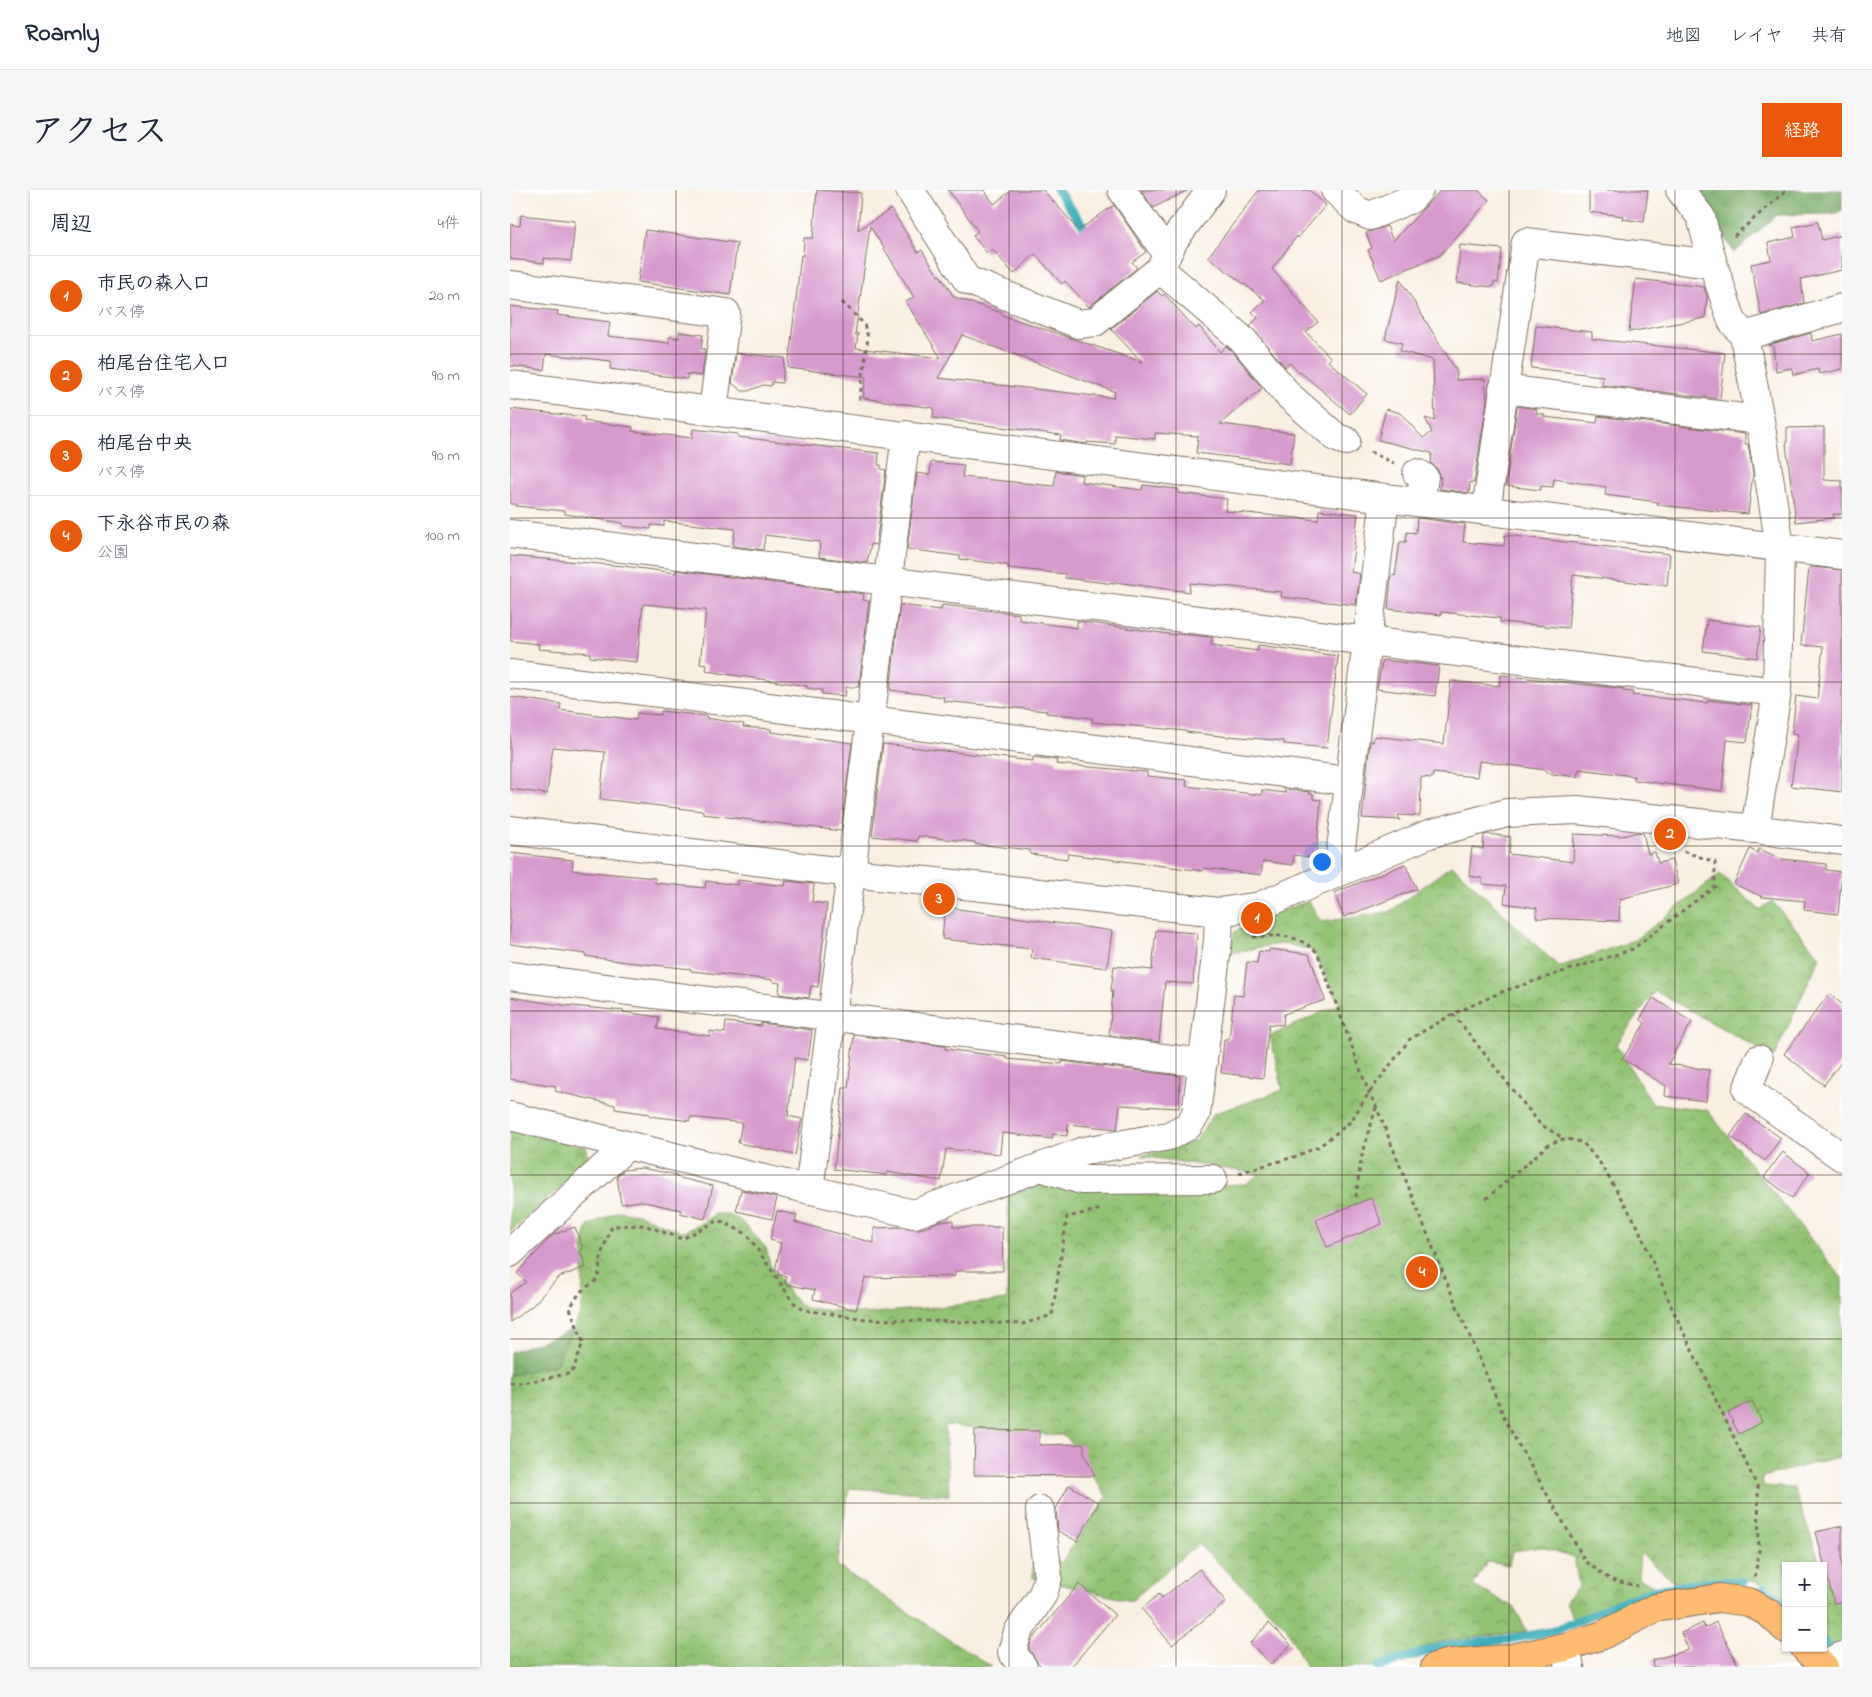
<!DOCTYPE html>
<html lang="ja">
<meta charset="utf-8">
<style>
:root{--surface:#fff;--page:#f6f6f7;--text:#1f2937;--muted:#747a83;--line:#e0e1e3;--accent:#ea580c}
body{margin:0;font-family:"Indie Flower","Klee One",sans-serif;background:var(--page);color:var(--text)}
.controls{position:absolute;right:15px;bottom:15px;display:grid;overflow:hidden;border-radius:0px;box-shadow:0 1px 4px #0004}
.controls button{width:45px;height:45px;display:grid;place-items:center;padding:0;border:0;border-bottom:1px solid var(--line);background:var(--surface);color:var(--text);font:25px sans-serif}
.you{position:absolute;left:811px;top:671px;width:18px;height:18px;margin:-12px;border:4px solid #fff;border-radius:50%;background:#1a73e8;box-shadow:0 0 0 8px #1a73e833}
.badge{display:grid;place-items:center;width:32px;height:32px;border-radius:50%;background:var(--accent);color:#fff;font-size:16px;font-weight:700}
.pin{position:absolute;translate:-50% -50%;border:2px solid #fff;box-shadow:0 1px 5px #0006}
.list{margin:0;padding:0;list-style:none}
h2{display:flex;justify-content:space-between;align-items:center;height:65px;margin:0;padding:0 20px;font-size:21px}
h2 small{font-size:16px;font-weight:400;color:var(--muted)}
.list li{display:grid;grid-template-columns:32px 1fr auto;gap:15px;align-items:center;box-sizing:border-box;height:80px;padding:0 20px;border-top:1px solid var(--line)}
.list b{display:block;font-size:19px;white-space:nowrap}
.list p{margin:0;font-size:16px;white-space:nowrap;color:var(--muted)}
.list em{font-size:16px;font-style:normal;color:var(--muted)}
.map{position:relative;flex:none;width:1332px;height:1477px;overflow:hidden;border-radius:0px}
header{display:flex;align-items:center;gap:30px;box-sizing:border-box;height:70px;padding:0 25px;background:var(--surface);border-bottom:1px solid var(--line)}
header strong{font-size:24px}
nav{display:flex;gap:28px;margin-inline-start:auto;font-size:18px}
.intro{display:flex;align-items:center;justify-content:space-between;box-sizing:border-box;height:120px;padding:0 30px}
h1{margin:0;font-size:35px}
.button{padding:12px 22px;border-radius:0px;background:var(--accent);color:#fff;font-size:18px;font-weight:700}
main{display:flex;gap:30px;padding:0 30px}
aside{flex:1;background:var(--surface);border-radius:0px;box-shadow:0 1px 4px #0004}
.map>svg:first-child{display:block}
.forest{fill:url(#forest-crowns);stroke:#586941}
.park{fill:url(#park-crowns);stroke:#667648}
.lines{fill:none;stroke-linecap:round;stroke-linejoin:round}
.stream{stroke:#3eaeb9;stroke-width:9}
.building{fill:#d79acd;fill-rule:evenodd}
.minor-casing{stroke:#7d6f62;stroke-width:30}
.major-casing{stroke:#7d6f62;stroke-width:30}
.path{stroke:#7d6f62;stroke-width:3;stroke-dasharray:4 4;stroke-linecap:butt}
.minor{stroke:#fff;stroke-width:28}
.major{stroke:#febb71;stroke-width:28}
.grid{fill:none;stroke:#3b2a1e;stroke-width:1;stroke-opacity:0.55}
</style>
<header>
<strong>Roamly</strong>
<nav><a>地図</a><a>レイヤ</a><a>共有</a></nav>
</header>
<div class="intro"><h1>アクセス</h1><a class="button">経路</a></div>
<main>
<aside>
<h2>周辺<small>4件</small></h2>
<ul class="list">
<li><span class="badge">1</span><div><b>市民の森入口</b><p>バス停</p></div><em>20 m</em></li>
<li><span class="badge">2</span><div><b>柏尾台住宅入口</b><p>バス停</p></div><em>90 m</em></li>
<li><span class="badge">3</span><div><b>柏尾台中央</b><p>バス停</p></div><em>90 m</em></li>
<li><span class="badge">4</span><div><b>下永谷市民の森</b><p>公園</p></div><em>100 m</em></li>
</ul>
</aside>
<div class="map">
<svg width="1332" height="1477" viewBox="0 0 1332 1477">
<defs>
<pattern id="forest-crowns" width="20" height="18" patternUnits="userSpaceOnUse" patternTransform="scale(1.25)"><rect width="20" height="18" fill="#75a864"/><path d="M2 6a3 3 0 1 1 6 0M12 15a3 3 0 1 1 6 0" fill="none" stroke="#618952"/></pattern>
<pattern id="park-crowns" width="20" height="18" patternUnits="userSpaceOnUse" patternTransform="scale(1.25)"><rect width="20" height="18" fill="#92c272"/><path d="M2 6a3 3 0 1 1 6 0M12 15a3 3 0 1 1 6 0" fill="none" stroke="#789e5d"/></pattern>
</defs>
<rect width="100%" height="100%" fill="#fff"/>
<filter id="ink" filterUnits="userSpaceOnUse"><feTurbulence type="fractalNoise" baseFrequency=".02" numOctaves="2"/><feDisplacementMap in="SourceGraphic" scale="10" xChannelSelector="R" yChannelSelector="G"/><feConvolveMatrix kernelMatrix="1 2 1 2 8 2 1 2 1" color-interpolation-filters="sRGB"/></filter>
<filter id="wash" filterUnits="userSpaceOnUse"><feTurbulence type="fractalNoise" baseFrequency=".0096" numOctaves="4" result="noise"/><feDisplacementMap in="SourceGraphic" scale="20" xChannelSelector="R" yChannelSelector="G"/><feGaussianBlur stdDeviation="1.12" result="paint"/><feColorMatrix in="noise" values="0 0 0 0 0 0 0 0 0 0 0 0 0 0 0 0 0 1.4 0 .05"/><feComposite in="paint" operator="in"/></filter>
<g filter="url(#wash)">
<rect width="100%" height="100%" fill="#f8efe1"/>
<path class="forest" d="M 1186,0 L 1332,0 L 1332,20 L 1325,24 L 1267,25 L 1224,63 Z
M 76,1132 L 110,1194 L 0,1220 L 0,1162 L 52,1144 Z"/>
<path class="park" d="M 942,675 L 1049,777 L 1127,749 L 1210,684 L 1250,720 L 1262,711 L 1310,767 L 1264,867 L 1145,801 L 1106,855 L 1142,913 L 1197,920 L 1332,1088 L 1332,1266 L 1252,1287 L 1253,1296 L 1284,1298 L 1311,1376 L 1276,1376 L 1276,1410 C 1247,1380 1201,1390 1164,1392 L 1130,1363 L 1128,1388 L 1145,1397 L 1066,1437 L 1056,1411 L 1069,1396 L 1064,1367 L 1032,1357 L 1002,1361 L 999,1375 L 977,1372 L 963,1396 L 1004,1417 L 1017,1441 L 928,1452 L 867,1477 L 796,1477 L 776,1437 L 688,1354 L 621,1411 L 523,1388 L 523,1355 L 551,1373 L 597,1307 L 556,1246 L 435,1235 L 439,1305 L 339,1298 L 327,1376 L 482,1477 L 0,1477 L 0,1186 L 46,1175 L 72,1120 L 74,1048 L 78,1036 L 108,1021 L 127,1024 L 172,1042 L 188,1035 L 205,1024 L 216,1024 L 228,1029 L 238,1038 L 256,1058 L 260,1075 L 282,1107 L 295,1118 L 356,1124 L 497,1110 L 498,1005 L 570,983 L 625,998 L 736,994 L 750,984 L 632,966 L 686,951 L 703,924 L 773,900 L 760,846 L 830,814 L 803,761 L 774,753 L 721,763 L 724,743 L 735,734 L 799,711 L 811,732 L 879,722 Z
M 0,939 L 76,957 L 80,971 L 0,1042 Z
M 1313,1381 L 1320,1400 L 1332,1397 L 1332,1456 L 1322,1458 L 1313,1449 Z"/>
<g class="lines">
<path class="stream" d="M 547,0 L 573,35
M 1254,1398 L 1276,1415
M 1313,1451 L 1327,1466
M 869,1477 L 930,1457 L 1000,1449 L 1044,1441 L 1111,1412 L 1145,1400 L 1202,1391 L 1233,1392"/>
</g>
<g id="blocks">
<path class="building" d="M 307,0 L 351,3 L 348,40 L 381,19 L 408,62 L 412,60 L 428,86 L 430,85 L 444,107 L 492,123 L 492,125 L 632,172 L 601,139 L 647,101 L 652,106 L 654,104 L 686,139 L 689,136 L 710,162 L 716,156 L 723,162 L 752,198 L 710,234 L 784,243 L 780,274 L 686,263 L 688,246 L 645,243 L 645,249 L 605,245 L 605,254 L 577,252 L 577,254 L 550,250 L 551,245 L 423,228 L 424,218 L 353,208 L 356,187 L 278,178 L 291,65 L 293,66 L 294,48 L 303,48 ZM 360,36 L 404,107 L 396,112 L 431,168 L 346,158 L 348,143 L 345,145 ZM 452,145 L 605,202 L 603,208 L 428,188 Z
M 438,0 L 474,0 L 484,14 L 502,0 L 533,0 L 569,40 L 604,15 L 636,62 L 622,72 L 627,78 L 579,117 L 555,91 L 552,94 L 525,64 L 504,84 L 482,59 L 477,63 L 463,46 L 468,41 Z
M 631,0 L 678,0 L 643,18 Z
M 749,0 L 799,0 L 816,15 L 788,48 L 787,46 L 762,79 L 808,132 L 796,142 L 821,168 L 818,171 L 857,204 L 840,224 L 790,182 L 789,183 L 780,173 L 775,177 L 740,136 L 748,128 L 742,122 L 755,110 L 698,67 Z
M 931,0 L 968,0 L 979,10 L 930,65 L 871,90 L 858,60 L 862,58 L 856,43 L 877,36 L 883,51 Z
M 1079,0 L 1138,0 L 1134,32 L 1112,29 L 1113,26 L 1079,22 Z
M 11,25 L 65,31 L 61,71 L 34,68 L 34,73 L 0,69 L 0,34 L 10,36 Z
M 1308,32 L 1312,50 L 1332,45 L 1332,80 L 1291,89 L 1294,113 L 1251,125 L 1241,74 L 1261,70 L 1258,53 L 1285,47 L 1283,37 Z
M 135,40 L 227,53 L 220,105 L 128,92 Z
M 950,55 L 992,59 L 988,93 L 984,92 L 983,97 L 947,93 Z
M 890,89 L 947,182 L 946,190 L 975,189 L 977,211 L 964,293 L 960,292 L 959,303 L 930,299 L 931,287 L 929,287 L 928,280 L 921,273 L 922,263 L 868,250 L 876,219 L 890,223 L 913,248 L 922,242 L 915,228 L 925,231 L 923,170 L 890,161 L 892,153 L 875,149 Z
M 1126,89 L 1194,97 L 1197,107 L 1195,128 L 1119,142 Z
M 0,116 L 48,121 L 47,125 L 100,132 L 98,146 L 159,153 L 159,147 L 169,148 L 169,142 L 193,145 L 191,159 L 195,159 L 192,186 L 177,184 L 177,189 L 100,179 L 101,171 L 36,164 L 34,180 L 0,176 Z
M 1026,136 L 1082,142 L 1082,149 L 1215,163 L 1210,209 L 1092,195 L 1093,186 L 1021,178 Z
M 1301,143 L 1302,151 L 1332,144 L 1332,179 L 1309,184 L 1308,179 L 1283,185 L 1282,178 L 1266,181 L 1263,156 L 1258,155 Z
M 226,163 L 275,168 L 272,193 L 262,192 L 261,196 L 253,195 L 238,201 L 232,201 L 222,193 Z
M 1007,216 L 1027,219 L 1026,224 L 1034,224 L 1034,227 L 1087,233 L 1088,226 L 1235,244 L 1235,254 L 1238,254 L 1243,283 L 1238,324 L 1147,315 L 1148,312 L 1095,305 L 1096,297 L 1044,289 L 1043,297 L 1031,296 L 1031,300 L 996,296 Z
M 0,219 L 75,227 L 74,231 L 123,237 L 122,241 L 182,248 L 183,239 L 228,244 L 228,247 L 369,263 L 368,275 L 371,275 L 371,279 L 376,280 L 366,355 L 361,354 L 357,373 L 309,367 L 310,352 L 255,345 L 253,360 L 223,356 L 225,339 L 154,331 L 154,336 L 141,335 L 141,339 L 113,336 L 113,333 L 55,324 L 55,321 L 5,316 L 6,314 L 0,314 Z
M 1314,237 L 1314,290 L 1332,291 L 1332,324 L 1323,324 L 1324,328 L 1286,332 L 1276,254 L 1277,254 L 1277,238 Z
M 421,272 L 454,275 L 452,287 L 544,296 L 546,281 L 572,285 L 571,292 L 632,300 L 633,295 L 668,299 L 668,303 L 717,309 L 715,321 L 808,330 L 809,320 L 848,324 L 841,382 L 850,384 L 846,415 L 771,407 L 772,402 L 680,393 L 679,402 L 605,392 L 605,394 L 555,388 L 556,384 L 498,378 L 498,375 L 450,369 L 450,366 L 397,359 L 407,283 L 420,285 Z
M 907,328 L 955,334 L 953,352 L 994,356 L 995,345 L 1160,364 L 1157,396 L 1063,385 L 1058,438 L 990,432 L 990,428 L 931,422 L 931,425 L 878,419 L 881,387 L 882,385 L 885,386 L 890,352 L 896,352 L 897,342 L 906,343 Z
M 0,366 L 113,376 L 166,383 L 166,380 L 354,404 L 353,410 L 359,411 L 349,497 L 336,497 L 335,506 L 312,504 L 312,500 L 297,498 L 297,496 L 196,481 L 197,475 L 190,474 L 196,420 L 133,414 L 127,472 L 80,467 L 80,463 L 28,459 L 29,454 L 0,451 Z
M 1302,377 L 1332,380 L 1332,602 L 1281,596 L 1288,544 L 1282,543 L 1286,506 L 1307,509 L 1313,457 L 1291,455 L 1299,378 Z
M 390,415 L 431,420 L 432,415 L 509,424 L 509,430 L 567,438 L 567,431 L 666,445 L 666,444 L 702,447 L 701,455 L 748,461 L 748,455 L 828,466 L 817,558 L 774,554 L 774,551 L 719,546 L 719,547 L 676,542 L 676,541 L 582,532 L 582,528 L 536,523 L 537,521 L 433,511 L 434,507 L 380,500 Z
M 1197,430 L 1251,437 L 1247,468 L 1193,461 Z
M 872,470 L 929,476 L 925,506 L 867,499 Z
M 991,485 L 1114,499 L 1113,501 L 1123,502 L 1122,505 L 1198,513 L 1198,510 L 1242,515 L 1237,552 L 1217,550 L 1212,601 L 1124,590 L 1124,586 L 1069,579 L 1067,587 L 1036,583 L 1036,580 L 969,571 L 967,587 L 923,583 L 922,588 L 911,587 L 910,626 L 888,625 L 890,630 L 852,628 L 860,551 L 863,552 L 864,546 L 934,554 L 941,491 L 989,496 Z
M 0,507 L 51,514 L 50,520 L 126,530 L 127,523 L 150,525 L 151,521 L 197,526 L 196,528 L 234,534 L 233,537 L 261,539 L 261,542 L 342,553 L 331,641 L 193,624 L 193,621 L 90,609 L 95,562 L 43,557 L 37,604 L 0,599 Z
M 373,554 L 523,571 L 523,567 L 547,570 L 546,574 L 637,582 L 637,586 L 677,590 L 676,596 L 752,605 L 752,600 L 775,603 L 775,599 L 800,602 L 799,604 L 803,604 L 803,609 L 811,610 L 806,668 L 784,665 L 783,675 L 753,671 L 751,685 L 694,678 L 693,681 L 558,664 L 557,669 L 520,664 L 520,660 L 465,654 L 465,652 L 408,646 L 407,651 L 362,646 Z
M 1128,642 L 1133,643 L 1138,664 L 1145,662 L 1148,673 L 1162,670 L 1168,694 L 1110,709 L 1109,731 L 1026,728 L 1027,718 L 994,713 L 996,696 L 972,694 L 972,688 L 959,686 L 962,657 L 973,659 L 974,645 L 978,644 L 1001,647 L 999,664 L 1063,672 L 1064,644 L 1112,646 Z
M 1240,659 L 1247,663 L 1249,659 L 1272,669 L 1316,674 L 1316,680 L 1332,682 L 1328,724 L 1294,720 L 1295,711 L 1253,707 L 1224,694 Z
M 0,663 L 63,670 L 62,680 L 145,688 L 145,693 L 195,698 L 196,691 L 228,695 L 228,690 L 275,696 L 276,691 L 304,694 L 302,712 L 317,714 L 308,797 L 301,796 L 299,808 L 269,804 L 270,793 L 263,792 L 264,790 L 181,781 L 181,779 L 116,772 L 75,766 L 76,764 L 0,754 Z
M 895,674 L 907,699 L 834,727 L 824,703 Z
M 435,717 L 602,741 L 597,778 L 521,768 L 522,759 L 432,749 Z
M 646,740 L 687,743 L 683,794 L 655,792 L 649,852 L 599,845 L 603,801 L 601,801 L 604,776 L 642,780 Z
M 759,759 L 799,764 L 815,810 L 774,824 L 773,835 L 759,834 L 753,888 L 711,883 L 714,849 L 719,849 L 724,805 L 733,806 L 737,772 L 747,773 L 749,761 L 759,762 Z
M 1319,804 L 1332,814 L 1332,871 L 1314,895 L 1274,864 Z
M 0,807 L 43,814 L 114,821 L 113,822 L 149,827 L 147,839 L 200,846 L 200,841 L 215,843 L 216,832 L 251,836 L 251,833 L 302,840 L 298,870 L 285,868 L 278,926 L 292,929 L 285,965 L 228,953 L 232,933 L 180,927 L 180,931 L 140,926 L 140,924 L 105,919 L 105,915 L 45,901 L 46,896 L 0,889 Z
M 1143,808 L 1182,832 L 1164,862 L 1165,863 L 1158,874 L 1199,880 L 1196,911 L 1155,906 L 1156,896 L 1111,868 L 1113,868 L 1135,833 L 1130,829 Z
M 344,845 L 435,856 L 435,859 L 497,867 L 497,869 L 552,874 L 552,871 L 670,886 L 669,918 L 610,915 L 607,939 L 558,934 L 557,946 L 543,944 L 542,949 L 492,943 L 490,964 L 436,959 L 431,991 L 377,982 L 377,985 L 324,979 L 333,898 L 338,898 Z
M 1236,924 L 1271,948 L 1255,971 L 1220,946 Z
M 1273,962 L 1300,983 L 1282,1008 L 1254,987 Z
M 132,978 L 167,985 L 166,987 L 203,996 L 195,1029 L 170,1023 L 171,1020 L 130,1011 L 111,1014 L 107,986 L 114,980 Z
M 231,1000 L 267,1008 L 262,1029 L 226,1021 Z
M 861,1008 L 872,1034 L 817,1057 L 806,1030 Z
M 267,1021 L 287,1025 L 285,1032 L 364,1053 L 364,1038 L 391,1037 L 409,1039 L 420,1036 L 420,1035 L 430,1031 L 443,1031 L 443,1037 L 492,1037 L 493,1081 L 445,1081 L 445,1086 L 355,1088 L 346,1120 L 303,1109 L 305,1100 L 275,1094 L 276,1086 L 268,1085 L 269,1081 L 265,1081 L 271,1053 L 260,1050 Z
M 65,1037 L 73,1059 L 70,1060 L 76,1077 L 49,1087 L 22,1116 L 0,1132 L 0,1103 L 16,1092 L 7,1083 L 43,1045 Z
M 1242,1211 L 1252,1232 L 1229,1244 L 1218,1223 Z
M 465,1240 L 529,1241 L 529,1255 L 574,1254 L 574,1263 L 585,1286 L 464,1285 Z
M 559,1295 L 589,1313 L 567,1351 L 548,1341 L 546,1319 Z
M 1332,1336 L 1332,1412 L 1324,1413 L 1306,1342 Z
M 689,1379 L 716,1412 L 662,1455 L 632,1419 L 649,1404 L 652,1408 Z
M 569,1394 L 605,1425 L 561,1477 L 533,1477 L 528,1473 L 519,1459 L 522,1450 Z
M 1206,1432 L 1229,1477 L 1143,1477 L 1142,1470 L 1179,1460 L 1171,1443 L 1193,1433 L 1195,1438 Z
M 759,1433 L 781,1455 L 761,1474 L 740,1453 Z"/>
</g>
</g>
<g filter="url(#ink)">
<use href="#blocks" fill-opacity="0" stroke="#7d6f62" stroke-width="1"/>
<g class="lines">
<g class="minor-casing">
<path id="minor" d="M 400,0 L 457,90 L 568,134 L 585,132 L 650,79 L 664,50 L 701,0
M 612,0 L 657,64
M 825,0 L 846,20 L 860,26 L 901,9 L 909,0
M 1170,0 L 1191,27 L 1203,74 L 1222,131 L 1234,146 L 1250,230 L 1270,357 L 1267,502 L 1245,639
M 650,79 L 734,151 L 778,205 L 827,248 L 836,251
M 0,95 L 216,123 L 203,220
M 1234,146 L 1332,118
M 0,195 L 875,308 L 1332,365
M 993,199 L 1250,230
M 907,283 L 914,287 L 910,312
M 976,321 L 1016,52 L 1203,74
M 0,344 L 1267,502
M 0,484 L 838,591
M 0,640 L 341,683 L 709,722 L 750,716 L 919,644 L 997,623 L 1067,620 L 1245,639 L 1332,651
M 836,678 L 830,666 L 875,308
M 0,786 L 693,873
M 1249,869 L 1237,900 L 1332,967
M 0,926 L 237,985 L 404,1024 L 574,961 L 659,946 L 678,936 L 686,924 L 708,750 L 709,722
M 530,977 L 571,990 L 703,989
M 299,1000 L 341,683 L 396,245
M 0,1063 L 117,956
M 1055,1457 L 1060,1477
M 1312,1475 L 1332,1466
M 513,1477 L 502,1462 L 508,1442 L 533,1404 L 538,1387 L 530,1320"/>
</g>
<g class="major-casing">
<path id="major" d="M 1295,1458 L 1314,1477
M 925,1477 L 940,1473 L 997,1469 L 1055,1457 L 1093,1445 L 1145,1418 L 1209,1408 L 1239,1412 L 1259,1423 L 1276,1439"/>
</g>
<path class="path" d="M 1224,46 L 1277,0
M 332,112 L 354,134 L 358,147 L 349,214
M 860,262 L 884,273
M 743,747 C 769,745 785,743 807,762 L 859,903 L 866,916 L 940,1100 L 999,1238 L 1076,1372 L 1101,1390 L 1128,1396
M 943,824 L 1030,934 L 1053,948
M 729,983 L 787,966 L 810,956 L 840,932 L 859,903 L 900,849 L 943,824 L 994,801 L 1123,759 L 1205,696 L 1205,672 L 1172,661
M 846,1007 L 851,969 L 866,917
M 976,1009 L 1039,954 L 1053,949 L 1064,950 L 1073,953 L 1090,973 L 1127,1035 L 1162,1118 L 1248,1298 L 1249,1360 L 1245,1387
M 0,1193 L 14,1193 L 62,1183 L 73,1152 L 60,1118 L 70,1102 L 88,1089 L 92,1062 L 102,1036 L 134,1035 L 172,1049 L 209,1030 L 237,1044 L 283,1112 L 294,1120 L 356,1129 L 513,1134 L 542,1125 L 557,1027 L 592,1019"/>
<use href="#minor" class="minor"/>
<use href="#major" class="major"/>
</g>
</g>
<path class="grid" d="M 166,0 L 166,1477M 333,0 L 333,1477M 499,0 L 499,1477M 666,0 L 666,1477M 832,0 L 832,1477M 999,0 L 999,1477M 1165,0 L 1165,1477M 0,164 L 1332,164M 0,328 L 1332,328M 0,492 L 1332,492M 0,656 L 1332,656M 0,821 L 1332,821M 0,985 L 1332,985M 0,1149 L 1332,1149M 0,1313 L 1332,1313"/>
</svg>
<div class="controls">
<button>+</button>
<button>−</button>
</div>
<div class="you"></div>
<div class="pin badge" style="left:747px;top:728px">1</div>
<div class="pin badge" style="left:1160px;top:644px">2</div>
<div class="pin badge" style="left:429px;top:709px">3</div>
<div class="pin badge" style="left:912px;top:1082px">4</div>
</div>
</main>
